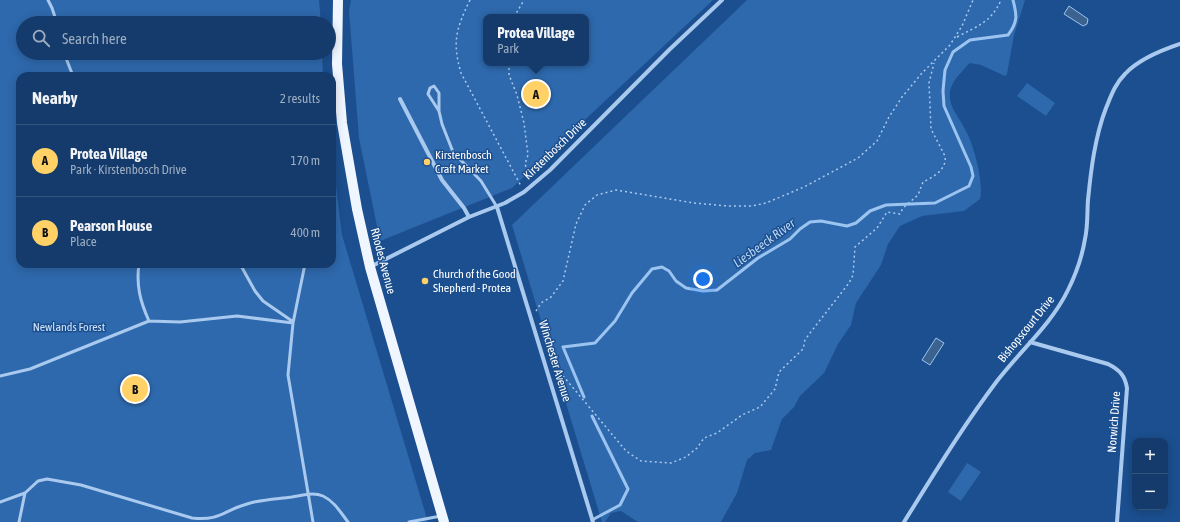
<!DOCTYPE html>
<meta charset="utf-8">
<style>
:root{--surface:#143b6b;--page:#1d4271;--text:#f1f3f6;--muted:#9dadc1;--line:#33557e;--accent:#ffd166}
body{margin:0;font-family:"Asap Condensed",sans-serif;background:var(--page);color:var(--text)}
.controls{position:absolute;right:12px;bottom:12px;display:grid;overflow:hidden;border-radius:8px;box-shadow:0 2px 10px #0003}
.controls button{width:36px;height:36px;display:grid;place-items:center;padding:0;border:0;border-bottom:1px solid var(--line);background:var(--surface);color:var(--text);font:20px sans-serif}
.you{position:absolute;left:703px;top:279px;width:14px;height:14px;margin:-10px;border:3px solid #fff;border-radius:50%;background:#1a73e8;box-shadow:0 0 0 6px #1a73e833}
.badge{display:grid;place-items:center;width:26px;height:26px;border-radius:50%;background:var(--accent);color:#111;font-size:13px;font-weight:700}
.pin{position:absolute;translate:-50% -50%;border:2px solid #fff;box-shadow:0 1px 4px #0006}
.popup{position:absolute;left:483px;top:14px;width:106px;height:52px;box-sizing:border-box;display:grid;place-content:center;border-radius:8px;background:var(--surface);filter:drop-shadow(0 1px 3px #0005);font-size:13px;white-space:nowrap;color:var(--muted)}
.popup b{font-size:15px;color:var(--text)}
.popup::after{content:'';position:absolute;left:50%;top:100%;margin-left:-8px;border:8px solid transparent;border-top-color:var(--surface)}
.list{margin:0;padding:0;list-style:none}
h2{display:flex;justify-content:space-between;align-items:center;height:52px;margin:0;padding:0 16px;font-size:17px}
h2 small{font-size:13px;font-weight:400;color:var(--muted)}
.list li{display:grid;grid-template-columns:26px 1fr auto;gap:12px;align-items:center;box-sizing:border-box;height:72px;padding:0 16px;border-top:1px solid var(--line)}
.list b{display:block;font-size:15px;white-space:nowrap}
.list p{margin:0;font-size:13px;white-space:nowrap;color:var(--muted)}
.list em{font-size:13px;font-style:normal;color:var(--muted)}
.icon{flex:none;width:22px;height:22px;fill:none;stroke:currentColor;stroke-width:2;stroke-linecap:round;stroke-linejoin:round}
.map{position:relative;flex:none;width:1180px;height:522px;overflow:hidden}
.search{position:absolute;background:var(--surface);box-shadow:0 2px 10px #0003;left:16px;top:16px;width:320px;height:44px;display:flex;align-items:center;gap:10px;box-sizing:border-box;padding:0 14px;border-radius:22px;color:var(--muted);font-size:15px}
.panel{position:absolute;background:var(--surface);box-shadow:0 2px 10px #0003;left:16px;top:72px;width:320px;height:196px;border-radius:12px}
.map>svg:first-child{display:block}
.green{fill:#2e69ad;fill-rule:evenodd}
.water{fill:#3c6290;stroke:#9cc4f0}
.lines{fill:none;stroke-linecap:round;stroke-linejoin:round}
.stream{stroke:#9cc4f0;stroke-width:3}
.path{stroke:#a9c9ee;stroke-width:1.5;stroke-dasharray:2 3;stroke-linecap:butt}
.lane{stroke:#a9c9ee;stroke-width:3}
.street{stroke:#a9c9ee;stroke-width:4}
.primary{stroke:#f0f6ff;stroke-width:10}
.poi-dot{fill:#ffd166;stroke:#1b4f8f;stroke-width:1.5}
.labels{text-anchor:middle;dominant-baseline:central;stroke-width:3;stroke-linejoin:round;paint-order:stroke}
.street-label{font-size:12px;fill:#fff;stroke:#1b4f8f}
.poi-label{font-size:12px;fill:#fff;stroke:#1b4f8f;text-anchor:start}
.park-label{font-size:12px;fill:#cfe3fa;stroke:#1b4f8f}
.water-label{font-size:13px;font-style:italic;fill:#b5d3f5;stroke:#1b4f8f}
</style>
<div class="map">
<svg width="1180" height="522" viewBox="0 0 1180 522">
<rect width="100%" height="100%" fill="#1b4f8f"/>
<path class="green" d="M 0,0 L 319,0 L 321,23 L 23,23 L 23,53 L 322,53 L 323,76 L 20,76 L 20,264 L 332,264 L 332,153 L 342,235 L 428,522 L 0,522 Z
M 351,0 L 713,0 L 512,188 L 380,241 L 359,138 L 349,11 ZM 486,17 L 586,17 L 586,63 L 486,63 Z
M 747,0 L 1025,0 L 1014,35 L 1007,74 L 1005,76 L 981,65 L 970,63 C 966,66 962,72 958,76 C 939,99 957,112 967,133 C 974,147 984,183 980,199 L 964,211 L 922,216 L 900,226 L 888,244 L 881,265 L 856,303 L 851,325 L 838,344 L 824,373 L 800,396 L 794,407 L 782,419 L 771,450 L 755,453 L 747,460 L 737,493 L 721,522 L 638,522 L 621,511 L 611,513 L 605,522 L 602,522 L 512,225 Z
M 1027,83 L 1055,103 L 1046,116 L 1017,96 Z
M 967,463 L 981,472 L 961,501 L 948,492 Z"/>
<path class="water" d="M 1069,6 L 1088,19 L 1087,24 L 1083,26 L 1064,14 Z
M 936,338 L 944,343 L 930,365 L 922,360 Z"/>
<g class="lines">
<path class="stream" d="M 584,397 L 563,347 L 595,343 L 615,321 L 632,293 L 652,269 L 662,267 L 669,271 L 676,281 L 686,288 L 703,291 L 717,290 L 758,258 L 790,239 L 800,229 L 810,222 L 821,221 L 847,226 L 856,223 L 870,211 L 886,205 L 935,203 L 969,186 L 973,176 L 971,167 L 944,106 L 943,91 L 945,70 L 953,52 L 970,40 L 1008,35 C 1018,22 1017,15 1013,0
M 592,520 L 620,505 L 628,489 L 592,416"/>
<path class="path" d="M 470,0 C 456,29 452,42 461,73 L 521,186
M 514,17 L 524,0
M 957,37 C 977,26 991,23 1001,0
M 509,63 L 509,75 L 517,95 L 524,123 L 528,155 L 525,164 L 530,179
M 536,311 L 541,303 L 551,297 L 563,281 L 576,224 L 585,205 L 597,195 L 616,190 L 694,203 L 728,206 L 752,206 L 766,203 L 804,187 L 858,158 L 877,141 L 889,117 L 902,97 L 922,73 L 950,45 L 962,26 L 973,0
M 554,371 L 564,377 L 626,451 L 641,461 L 671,463 L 686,457 L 697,448 L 704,438 L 717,433 L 742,415 L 760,407 L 775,389 L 779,372 L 803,349 L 805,340 L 810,333 L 849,283 L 853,275 L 855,247 L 877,228 L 887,212 L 900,214 L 903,208 L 918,195 L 923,182 C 933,177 947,170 945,156 L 931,129 L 929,83 L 934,63"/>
<path class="lane" d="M 48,0 L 52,8 L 57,23
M 64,53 L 73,76
M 439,111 L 428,94 L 430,88 L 434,86 L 439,93 L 439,111 L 442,124 L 453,152 L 481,181 L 497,207
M 139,264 C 136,285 140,301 149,321
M 240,264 L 255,291 L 263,301 L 292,321
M 305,264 L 293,323 L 288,375 L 313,522
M 0,376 L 30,369 L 149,321 L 180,322 L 237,316 L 293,323
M 0,502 L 25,493 L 38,481 L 47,479 L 81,485 L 192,518 C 221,521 222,511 247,504 C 262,499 277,499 292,497 C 302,495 314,492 323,496 C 334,501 341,513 348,522
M 19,522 L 25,493
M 409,522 L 441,516"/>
<path class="street" d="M 400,99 L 442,180 L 464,208 L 469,217
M 497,207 L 593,522
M 370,267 L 469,217 L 505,203 L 524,192 L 550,170 L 669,50 L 722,0
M 1030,342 L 1108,364 C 1120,370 1125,376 1127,388 L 1117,522
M 904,522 C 934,474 963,426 997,381 C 1020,351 1051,325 1068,290 C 1076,274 1082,257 1085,239 C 1088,226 1087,213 1088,200 C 1091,169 1095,137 1106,108 C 1111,96 1115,84 1125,74 C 1138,60 1162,50 1180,44"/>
<path class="primary" d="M 338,0 L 337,64 L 342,123 L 357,209 L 370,267 L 444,522"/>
</g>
<g class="poi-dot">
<circle cx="427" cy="162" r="4"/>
<circle cx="425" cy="281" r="4"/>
</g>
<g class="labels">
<g class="street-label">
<text transform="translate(555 149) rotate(-44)">Kirstenbosch Drive</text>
<text transform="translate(383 261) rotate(75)">Rhodes Avenue</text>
<text transform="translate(1026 329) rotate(-51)">Bishopscourt Drive</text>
<text transform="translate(555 361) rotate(73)">Winchester Avenue</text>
<text transform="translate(1114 422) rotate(-86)">Norwich Drive</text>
</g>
<g class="poi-label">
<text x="435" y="155">Kirstenbosch<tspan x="435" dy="14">Craft Market</tspan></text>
<text x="433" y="274">Church of the Good<tspan x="433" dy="14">Shepherd - Protea</tspan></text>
</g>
<g class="park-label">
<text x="69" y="327">Newlands Forest</text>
</g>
<g class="water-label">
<text transform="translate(764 243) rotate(-36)">Liesbeeck River</text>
</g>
</g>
</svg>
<div class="controls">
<button>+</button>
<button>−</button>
</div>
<div class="you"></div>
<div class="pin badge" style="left:536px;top:94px">A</div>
<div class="popup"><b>Protea Village</b>Park</div>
<div class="pin badge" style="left:135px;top:389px">B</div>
<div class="search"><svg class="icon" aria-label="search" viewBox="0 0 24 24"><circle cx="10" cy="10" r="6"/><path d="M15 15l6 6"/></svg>Search here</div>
<section class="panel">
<h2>Nearby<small>2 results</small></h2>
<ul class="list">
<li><span class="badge">A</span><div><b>Protea Village</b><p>Park · Kirstenbosch Drive</p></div><em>170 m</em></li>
<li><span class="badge">B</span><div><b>Pearson House</b><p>Place</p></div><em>400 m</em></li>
</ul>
</section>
</div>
